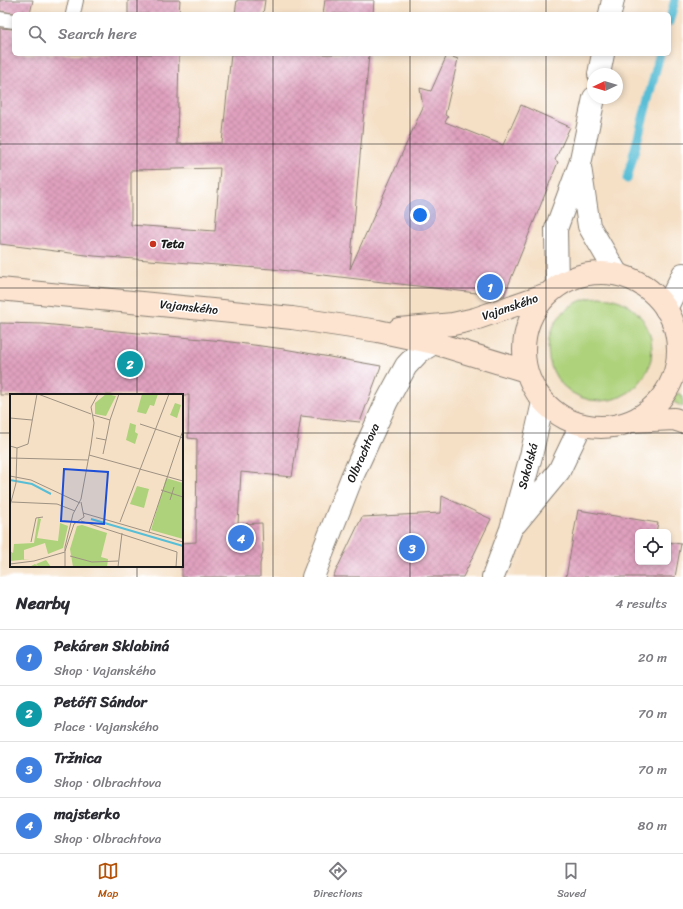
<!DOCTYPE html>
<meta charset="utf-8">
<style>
:root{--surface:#fff;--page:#f2f2f3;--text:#2b2b33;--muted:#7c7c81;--line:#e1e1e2;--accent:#b45309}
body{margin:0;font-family:Sriracha,sans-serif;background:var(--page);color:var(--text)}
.controls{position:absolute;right:12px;bottom:12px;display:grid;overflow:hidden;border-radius:6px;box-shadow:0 2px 6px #0003}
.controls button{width:36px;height:36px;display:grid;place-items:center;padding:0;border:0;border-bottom:1px solid var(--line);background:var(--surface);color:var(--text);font:20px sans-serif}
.compass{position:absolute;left:587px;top:68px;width:36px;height:36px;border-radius:50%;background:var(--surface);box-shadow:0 2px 6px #0003;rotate:266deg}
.you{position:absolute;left:420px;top:215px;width:14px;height:14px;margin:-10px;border:3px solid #fff;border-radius:50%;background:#1a73e8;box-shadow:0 0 0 6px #1a73e833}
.badge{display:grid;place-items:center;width:26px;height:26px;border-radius:50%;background:var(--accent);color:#fff;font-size:13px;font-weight:700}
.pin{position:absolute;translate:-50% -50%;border:2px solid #fff;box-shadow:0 1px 4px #0006}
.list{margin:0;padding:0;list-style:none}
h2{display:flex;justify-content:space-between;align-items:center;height:52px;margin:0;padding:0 16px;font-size:17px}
h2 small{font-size:13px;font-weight:400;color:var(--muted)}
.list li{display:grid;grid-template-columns:26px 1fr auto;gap:12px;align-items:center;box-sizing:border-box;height:56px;padding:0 16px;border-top:1px solid var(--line)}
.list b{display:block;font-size:15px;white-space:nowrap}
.list p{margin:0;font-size:13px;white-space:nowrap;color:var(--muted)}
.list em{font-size:13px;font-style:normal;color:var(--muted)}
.icon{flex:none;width:22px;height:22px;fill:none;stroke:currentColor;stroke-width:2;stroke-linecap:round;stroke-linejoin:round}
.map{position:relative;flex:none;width:683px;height:577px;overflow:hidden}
.search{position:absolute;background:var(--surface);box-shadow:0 2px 6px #0003;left:12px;right:12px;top:12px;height:44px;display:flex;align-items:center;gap:10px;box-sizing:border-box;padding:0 14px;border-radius:6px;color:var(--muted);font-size:15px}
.sheet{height:276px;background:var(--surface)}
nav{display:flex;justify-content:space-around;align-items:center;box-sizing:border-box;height:56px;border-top:1px solid var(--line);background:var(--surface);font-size:11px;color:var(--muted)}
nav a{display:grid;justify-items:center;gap:2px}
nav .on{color:var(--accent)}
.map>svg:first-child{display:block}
.green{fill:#aed27c;stroke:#65774c}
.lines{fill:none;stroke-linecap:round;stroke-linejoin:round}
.stream{stroke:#58bed6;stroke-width:9}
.building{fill:url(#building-cross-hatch);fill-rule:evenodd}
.service-casing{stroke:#887e71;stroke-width:16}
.minor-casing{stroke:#887e71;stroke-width:24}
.tertiary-casing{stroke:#887e71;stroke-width:24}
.secondary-casing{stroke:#887e71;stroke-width:24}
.service{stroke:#fff;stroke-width:14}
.minor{stroke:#fff;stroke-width:22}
.tertiary{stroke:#fff;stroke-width:22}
.secondary{stroke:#fde4d1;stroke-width:22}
.grid{fill:none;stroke:#1c1c1c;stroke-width:1;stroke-opacity:0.55}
.poi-dot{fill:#c8321e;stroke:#fff;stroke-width:1.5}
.labels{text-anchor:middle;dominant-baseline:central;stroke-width:3;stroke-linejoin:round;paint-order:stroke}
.poi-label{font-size:12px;font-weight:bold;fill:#1c1c1c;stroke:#fff;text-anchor:start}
.street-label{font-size:12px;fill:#1c1c1c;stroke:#fff}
.inset-river{fill:none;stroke:#58bed6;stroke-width:2}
.inset-road{fill:none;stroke:#9e9282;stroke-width:1}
.view{fill:#1d4ed8;fill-opacity:0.15;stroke:#1d4ed8;stroke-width:2}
.inset-edge{fill:none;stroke:#1c1c1c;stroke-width:2}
</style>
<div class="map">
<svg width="683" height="577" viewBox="0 0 683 577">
<defs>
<pattern id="building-cross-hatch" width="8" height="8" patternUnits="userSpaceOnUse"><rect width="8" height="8" fill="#dfa0be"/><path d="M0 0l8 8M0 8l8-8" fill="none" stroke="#bf89a3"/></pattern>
</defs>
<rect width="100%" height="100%" fill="#fff"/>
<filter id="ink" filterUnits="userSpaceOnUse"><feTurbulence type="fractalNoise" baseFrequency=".025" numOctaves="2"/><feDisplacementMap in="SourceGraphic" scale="8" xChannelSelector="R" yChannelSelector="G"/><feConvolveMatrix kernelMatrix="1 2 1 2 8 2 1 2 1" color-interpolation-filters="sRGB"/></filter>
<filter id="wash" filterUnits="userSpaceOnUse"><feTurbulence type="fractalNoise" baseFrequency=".012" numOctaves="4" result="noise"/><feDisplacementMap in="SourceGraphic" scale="16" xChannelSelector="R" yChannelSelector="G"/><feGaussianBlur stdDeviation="0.9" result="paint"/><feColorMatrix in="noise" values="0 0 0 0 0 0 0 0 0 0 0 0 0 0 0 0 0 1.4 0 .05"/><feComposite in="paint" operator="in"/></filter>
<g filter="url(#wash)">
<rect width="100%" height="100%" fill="#f5e0c6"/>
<path class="green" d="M548 349a52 52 0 1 1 104 0a52 52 0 1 1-104 0Z
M 678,393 L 683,396 L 683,407 L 670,400 Z"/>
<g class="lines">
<path class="stream" d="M 669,22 L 675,0
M 627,179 L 660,54"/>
</g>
<g id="blocks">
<path class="building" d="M 0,0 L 33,0 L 30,14 L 19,14 L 0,11 Z
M 128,0 L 180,0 L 179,14 L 128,14 Z
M 237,0 L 265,0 L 263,14 L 235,14 Z
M 325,0 L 374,0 L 373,14 L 323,14 Z
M 0,28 L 14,29 L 14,54 L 179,54 L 177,144 L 222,143 L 231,54 L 369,54 L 350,269 L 423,107 L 420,88 L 431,91 L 447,55 L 458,59 L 445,115 L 448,117 L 445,122 L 503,145 L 521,105 L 570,127 L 555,160 L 558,162 L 504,296 L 502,296 L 272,269 L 94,256 L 0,244 ZM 220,168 L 215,231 L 131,225 L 131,170 Z
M 0,323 L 43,324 L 223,341 L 284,349 L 381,366 L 360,422 L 301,416 L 292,477 L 241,472 L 238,524 L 262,523 L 263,551 L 260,564 L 260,577 L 182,577 L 182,543 L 196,542 L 197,439 L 188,438 L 189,395 L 0,395 Z
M 442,496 L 491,519 L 463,577 L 333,577 L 362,517 L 441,513 Z
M 578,510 L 658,523 L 656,532 L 638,532 L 638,562 L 668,562 L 668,542 L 681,544 L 675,577 L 566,577 Z"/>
</g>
</g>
<g filter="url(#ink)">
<use href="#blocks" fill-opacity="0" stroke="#887e71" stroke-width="1"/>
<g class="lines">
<g class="service-casing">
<path id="service" d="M 73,14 L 76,0
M 0,19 L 14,21"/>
</g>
<g class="minor-casing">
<path id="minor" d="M 666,309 L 683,274
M 516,523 L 559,471 L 581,425
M 313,577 L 352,477 L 387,401 L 406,366 L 419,352 L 434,343
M 493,577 L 511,529 L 531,456 L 543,402"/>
</g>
<g class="tertiary-casing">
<path id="tertiary" d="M 610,14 L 613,0
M 599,74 L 603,54
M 580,167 L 589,226 L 617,274
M 557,286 L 556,229 L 580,164 L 594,98"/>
</g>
<g class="secondary-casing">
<path id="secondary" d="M524 350a77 77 0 1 1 154 0a77 77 0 1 1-154 0Z
M 0,289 L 292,318 L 378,331 L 434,343 L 526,371
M 399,329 L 453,324 L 475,319 L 547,294
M 633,421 L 674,419 L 683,422"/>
</g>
<use href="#service" class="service"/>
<use href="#minor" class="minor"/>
<use href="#tertiary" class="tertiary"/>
<use href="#secondary" class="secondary"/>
</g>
</g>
<path class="grid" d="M 137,0 L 137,14M 273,0 L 273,14M 410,0 L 410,14M 546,0 L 546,14M 137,54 L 137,395M 273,54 L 273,577M 410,54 L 410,577M 546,54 L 546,577M 0,144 L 683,144M 0,288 L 683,288M 0,433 L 11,433M 182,433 L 683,433M 137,566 L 137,577"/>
<circle class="poi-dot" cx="153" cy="244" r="4"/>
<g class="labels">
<g class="poi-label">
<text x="161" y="244">Teta</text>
</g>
<g class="street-label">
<text transform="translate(189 307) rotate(6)">Vajanského</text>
<text transform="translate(510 307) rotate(-19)">Vajanského</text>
<text transform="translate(363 453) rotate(-66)">Olbrachtova</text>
<text transform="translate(528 466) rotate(-75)">Sokolská</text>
</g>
</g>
<g transform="translate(10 394)">
<rect width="173" height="173" fill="#f5e0c6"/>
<path d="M 96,0 L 106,2 L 96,22 L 85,20 L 85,9 ZM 156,84 L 173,89 L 173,145 L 141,136 ZM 28,124 L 31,125 L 27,144 L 48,147 L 50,129 L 58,132 L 53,154 L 38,160 L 35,149 L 14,156 L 14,166 L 20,165 L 0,167 L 0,157 L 3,159 L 4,150 L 24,149 ZM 72,131 L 97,139 L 91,163 L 98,165 L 97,173 L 63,173 L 60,155 L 67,132 ZM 36,166 L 41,173 L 19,173 L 25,170 L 29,173 L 26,170 Z" fill="#aed27c"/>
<path d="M 132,0 L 148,0 L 144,12 L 140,11 L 136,20 L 127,18 ZM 165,9 L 171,11 L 167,24 L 160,21 ZM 120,29 L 126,31 L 125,38 L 128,40 L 125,50 L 116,46 ZM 127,92 L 139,95 L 134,114 L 120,110 Z" fill="#aed27c"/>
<path class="inset-river" d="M 0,86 L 22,90 L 41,100M 81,125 L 173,152"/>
<path class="inset-road" d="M 28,0 L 81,20M 83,21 L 100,26 L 109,0M 0,24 L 22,26M 130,30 L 173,44M 86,44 L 96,46 L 100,26M 0,52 L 7,54 L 18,50 L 27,0M 93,60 L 96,46M 79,61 L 173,87M 0,64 L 78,66M 0,82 L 21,86 L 70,109M 151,96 L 173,103M 160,106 L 164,93M 2,108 L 47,110 L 65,117M 0,112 L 6,89 L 7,54M 73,119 L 173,148M 71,127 L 167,158 L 166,173M 110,128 L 159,0M 139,138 L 173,36M 21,148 L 26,124 L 33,123M 55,157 L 64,130 L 74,123 L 71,108M 60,162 L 82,168 L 108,167M 0,170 L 24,167 L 55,158M 55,173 L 55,153 L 63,120 L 71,105 L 81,51 L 84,29 L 81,13 L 88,0M 108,173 L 112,139"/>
<path class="view" d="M 54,75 L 98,78 L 94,130 L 51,127 Z"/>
<rect width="173" height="173" class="inset-edge"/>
</g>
</svg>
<div class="controls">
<button><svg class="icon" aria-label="locate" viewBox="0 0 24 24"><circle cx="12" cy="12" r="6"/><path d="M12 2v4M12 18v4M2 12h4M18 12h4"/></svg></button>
</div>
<svg class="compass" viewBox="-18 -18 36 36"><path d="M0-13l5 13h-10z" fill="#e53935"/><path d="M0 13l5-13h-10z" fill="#7c7c81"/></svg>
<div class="you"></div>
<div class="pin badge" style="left:490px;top:287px;background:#3f7fe0">1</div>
<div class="pin badge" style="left:130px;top:364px;background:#0f9aa8">2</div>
<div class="pin badge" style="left:412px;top:548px;background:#3f7fe0">3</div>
<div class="pin badge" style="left:241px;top:538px;background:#3f7fe0">4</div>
<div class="search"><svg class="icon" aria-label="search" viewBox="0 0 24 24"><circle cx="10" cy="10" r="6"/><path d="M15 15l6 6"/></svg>Search here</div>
</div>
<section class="sheet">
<h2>Nearby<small>4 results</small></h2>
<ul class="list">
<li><span class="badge" style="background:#3f7fe0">1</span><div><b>Pekáren Sklabiná</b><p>Shop · Vajanského</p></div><em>20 m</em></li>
<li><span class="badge" style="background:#0f9aa8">2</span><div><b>Petőfi Sándor</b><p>Place · Vajanského</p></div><em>70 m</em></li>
<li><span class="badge" style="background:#3f7fe0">3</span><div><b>Tržnica</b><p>Shop · Olbrachtova</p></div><em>70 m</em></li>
<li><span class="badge" style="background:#3f7fe0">4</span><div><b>majsterko</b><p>Shop · Olbrachtova</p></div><em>80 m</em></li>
</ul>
</section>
<nav>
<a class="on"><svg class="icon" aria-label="map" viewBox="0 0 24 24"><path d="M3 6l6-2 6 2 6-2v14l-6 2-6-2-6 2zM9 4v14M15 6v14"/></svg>Map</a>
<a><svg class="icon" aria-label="directions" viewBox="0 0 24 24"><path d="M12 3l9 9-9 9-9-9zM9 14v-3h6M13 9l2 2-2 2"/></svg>Directions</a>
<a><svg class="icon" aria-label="saved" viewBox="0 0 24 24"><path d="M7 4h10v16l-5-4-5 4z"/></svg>Saved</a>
</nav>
